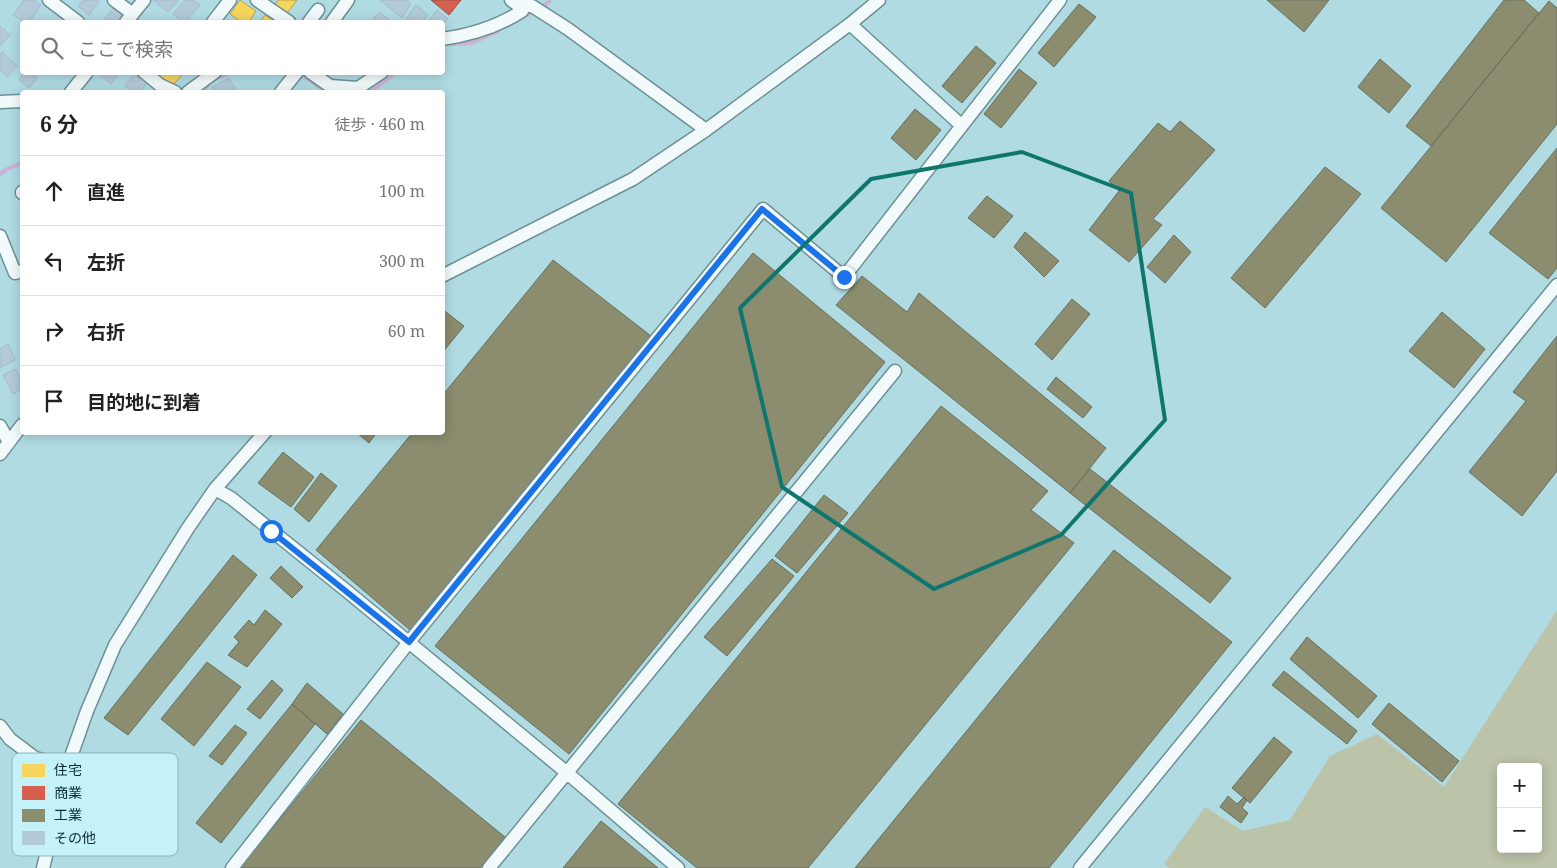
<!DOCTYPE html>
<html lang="ja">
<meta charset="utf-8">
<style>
:root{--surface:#fff;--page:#f6f6f6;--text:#222;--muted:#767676;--line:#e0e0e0}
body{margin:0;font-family:"Noto Serif","Noto Sans JP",serif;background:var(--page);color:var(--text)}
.controls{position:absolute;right:15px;bottom:15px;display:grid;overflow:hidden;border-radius:5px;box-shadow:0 2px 12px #0003}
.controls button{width:45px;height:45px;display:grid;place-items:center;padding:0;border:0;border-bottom:1px solid var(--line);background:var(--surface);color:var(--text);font:25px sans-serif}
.stop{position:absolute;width:15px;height:15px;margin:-11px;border:4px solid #1a73e8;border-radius:50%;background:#fff}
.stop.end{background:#1a73e8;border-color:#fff;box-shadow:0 1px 5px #0008}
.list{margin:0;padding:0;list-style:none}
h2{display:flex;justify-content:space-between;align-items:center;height:65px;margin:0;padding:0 20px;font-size:21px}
h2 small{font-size:16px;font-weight:400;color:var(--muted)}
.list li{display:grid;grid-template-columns:32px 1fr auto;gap:15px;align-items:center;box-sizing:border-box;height:70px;padding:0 20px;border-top:1px solid var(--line)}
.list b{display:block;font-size:19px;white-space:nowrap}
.list em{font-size:16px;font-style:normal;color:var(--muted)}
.icon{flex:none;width:28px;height:28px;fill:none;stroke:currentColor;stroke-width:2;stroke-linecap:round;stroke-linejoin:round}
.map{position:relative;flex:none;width:1557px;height:868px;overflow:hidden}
.search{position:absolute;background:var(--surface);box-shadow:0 2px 12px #0003;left:20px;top:20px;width:425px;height:55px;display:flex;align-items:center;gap:12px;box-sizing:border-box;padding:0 18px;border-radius:5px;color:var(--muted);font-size:19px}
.panel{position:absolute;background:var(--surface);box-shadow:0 2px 12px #0003;left:20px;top:90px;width:425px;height:345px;border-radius:5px}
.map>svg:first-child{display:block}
.green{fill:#bbc3a9;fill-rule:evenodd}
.homes{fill:#f6d55c;stroke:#b0a350}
.shops{fill:#d6604d;stroke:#995145}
.industry{fill:#8c8c6e;stroke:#66705c}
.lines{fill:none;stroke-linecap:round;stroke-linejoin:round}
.stream{stroke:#cbb2d6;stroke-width:4}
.building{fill:#b3cada;stroke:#a4bbc9}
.minor-casing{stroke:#6c9096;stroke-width:15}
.minor{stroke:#f3fafb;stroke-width:12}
.route{stroke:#1a73e8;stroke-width:6}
.marked{fill:none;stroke:#0f766e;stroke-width:4;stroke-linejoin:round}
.key{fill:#c4f1fa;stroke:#8db6be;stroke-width:1}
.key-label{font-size:14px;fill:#0c2e33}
</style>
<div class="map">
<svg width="1557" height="868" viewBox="0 0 1557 868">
<rect width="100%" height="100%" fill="#b0dbe3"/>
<path class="green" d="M 1557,610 L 1557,868 L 1170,868 L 1164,864 L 1205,807 L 1243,831 L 1290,820 L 1330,756 L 1377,734 L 1444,787 ZM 1501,767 L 1538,767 L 1538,849 L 1501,849 Z"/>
<path class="homes" d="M 240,0 L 256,11 L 249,22 L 241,22 L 230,14 Z
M 278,0 L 297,0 L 285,16 L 273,7 Z
M 265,15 L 276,22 L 260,22 Z
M 153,72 L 180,72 L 183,74 L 172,86 Z"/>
<path class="shops" d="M 431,0 L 461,0 L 449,15 Z"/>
<path class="industry" d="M 1267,0 L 1329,0 L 1304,32 Z
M 1504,0 L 1524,0 L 1539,13 L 1431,146 L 1406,126 Z
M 1549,1 L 1557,8 L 1557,124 L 1446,262 L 1381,208 Z
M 1079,4 L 1096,17 L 1054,67 L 1038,53 Z
M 976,46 L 996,63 L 962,103 L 942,86 Z
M 1380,59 L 1411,86 L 1389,113 L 1358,87 Z
M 1019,69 L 1037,83 L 1001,128 L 984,114 Z
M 915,109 L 941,130 L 916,160 L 891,138 Z
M 1180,121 L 1215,150 L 1153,219 L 1162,225 L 1129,262 L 1089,230 L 1119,191 L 1109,181 L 1158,123 L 1170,132 Z
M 1557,148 L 1557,268 L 1548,279 L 1489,233 Z
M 1325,167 L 1361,194 L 1265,308 L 1231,278 Z
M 987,196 L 1013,216 L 994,238 L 968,218 Z
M 1025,232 L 1059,261 L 1044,277 L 1014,247 Z
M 1174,235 L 1191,252 L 1165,283 L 1147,267 Z
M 753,253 L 885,362 L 569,754 L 435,646 Z
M 553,260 L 651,336 L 410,630 L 316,550 L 413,432 L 442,432 L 442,396 Z
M 862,276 L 907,312 L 919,293 L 1106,448 L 1070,493 L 836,305 Z
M 1072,299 L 1090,314 L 1052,360 L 1035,344 Z
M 442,309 L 464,326 L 442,353 Z
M 1442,312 L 1485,349 L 1454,388 L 1409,351 Z
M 1557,336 L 1557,471 L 1522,516 L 1469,472 L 1526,401 L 1513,392 Z
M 1056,377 L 1092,407 L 1083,418 L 1047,389 Z
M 941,406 L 1048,491 L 1031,510 L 1074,543 L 808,868 L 697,868 L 618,804 Z
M 356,432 L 377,432 L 369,443 Z
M 283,452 L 314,477 L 291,507 L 258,483 Z
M 1090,469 L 1231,578 L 1210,603 L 1070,493 Z
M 321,473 L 337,486 L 309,522 L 294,509 Z
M 824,495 L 848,513 L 797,573 L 775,556 Z
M 1114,550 L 1232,642 L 1049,868 L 855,868 Z
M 233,555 L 257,575 L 128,735 L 104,718 Z
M 772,559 L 794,576 L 727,656 L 704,637 Z
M 281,566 L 303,587 L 292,598 L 270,578 Z
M 265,610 L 282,624 L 247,667 L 228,655 L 239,642 L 234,637 L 249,620 L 254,625 Z
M 1307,637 L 1377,696 L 1358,718 L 1290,659 Z
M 207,662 L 241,687 L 194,746 L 161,719 Z
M 1284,671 L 1357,731 L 1347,744 L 1272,685 Z
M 272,680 L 283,690 L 260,719 L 247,709 Z
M 307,683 L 343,714 L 327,734 L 292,704 Z
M 1389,703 L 1459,761 L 1442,782 L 1372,724 Z
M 292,704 L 315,724 L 221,843 L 196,823 Z
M 361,720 L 505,837 L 480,868 L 240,868 Z
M 235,725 L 247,733 L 222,765 L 209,756 Z
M 1274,737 L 1292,752 L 1250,803 L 1232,788 Z
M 1228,796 L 1237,804 L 1244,797 L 1247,800 L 1242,808 L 1248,813 L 1241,823 L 1220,807 Z
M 601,821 L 658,868 L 563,868 Z"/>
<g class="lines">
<path class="stream" d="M 511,24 L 549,2 L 549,0
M 450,44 L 472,43 L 498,31
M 300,73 L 326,92
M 216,78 L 230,73 L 251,72
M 205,92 L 208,83
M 370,92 L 397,72
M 0,174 L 7,169 L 22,163"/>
</g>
<path class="building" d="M 24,0 L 33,0 L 41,5 L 29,22 L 25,22 L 13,15 Z
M 83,0 L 97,0 L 99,2 L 89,15 L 78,6 Z
M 153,0 L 177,0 L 178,1 L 168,12 Z
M 185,0 L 193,0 L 200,5 L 186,22 L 183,22 L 173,14 Z
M 380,0 L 406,0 L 411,4 L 402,18 Z
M 416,5 L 428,15 L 422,22 L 404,22 Z
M 114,7 L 125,16 L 120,22 L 108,22 L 104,20 Z
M 437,10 L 448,19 L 442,26 L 442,22 L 428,22 Z
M 379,12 L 392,22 L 371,22 Z
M 0,26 L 10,35 L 0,46 Z
M 2,52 L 17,66 L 7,77 L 0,70 L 0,55 Z
M 24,72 L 30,72 L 37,78 L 29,88 L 19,80 Z
M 102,72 L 119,72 L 111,84 L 100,75 Z
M 135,73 L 148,83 L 139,92 L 133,92 L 125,86 Z
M 229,78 L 236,90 L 229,92 L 214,92 L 212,87 Z
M 8,344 L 15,360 L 0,368 L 0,348 Z
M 16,369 L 22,382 L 22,389 L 13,394 L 3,375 Z"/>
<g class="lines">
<g class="minor-casing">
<path id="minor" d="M 49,0 L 78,22
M 114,0 L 133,14
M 257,0 L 289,22
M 511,0 L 519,6 L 532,6 L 568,29 L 706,130
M 126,22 L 144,0
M 213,22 L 230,0
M 309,22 L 318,10
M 332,22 L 348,0
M 850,24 L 961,125
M 442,39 C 471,35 497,27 522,11 L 521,6
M 144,72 L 160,85 L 175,92
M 310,72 L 330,86 L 358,88 L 382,72
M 71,92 L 87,72
M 188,92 L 215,72
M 281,92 L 297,72
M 0,102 L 22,101
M 22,192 L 22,193
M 0,236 L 15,273 L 22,271
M 442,276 L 633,179 L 706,130 L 850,24 L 879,0
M 0,426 L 9,442
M 0,454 L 22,425
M 215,489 L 231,498 L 348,592 L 566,772 L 678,868
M 0,726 L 10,739 L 35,758 L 68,765
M 43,868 L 68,765 L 87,711 L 115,645 L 188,528 L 215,489 L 265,432
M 232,868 L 409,642 L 763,209 L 844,277 L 1060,0
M 489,868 L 895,371
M 1080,868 L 1557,285"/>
</g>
<use href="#minor" class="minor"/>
</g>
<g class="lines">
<path class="route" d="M 271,531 L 409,642 L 762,209 L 844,277"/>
</g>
<path class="marked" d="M 1022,152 L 1131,193 L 1165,420 L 1061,535 L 934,589 L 782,487 L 740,308 L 871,179 Z"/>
<rect x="12" y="753" width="166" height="103" rx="8" class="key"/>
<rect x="22" y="764" width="23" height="13" fill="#f6d55c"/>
<rect x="22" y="786" width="23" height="14" fill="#d6604d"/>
<rect x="22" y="809" width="23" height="13" fill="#8c8c6e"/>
<rect x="22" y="831" width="23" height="14" fill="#b3cada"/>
<g class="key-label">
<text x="54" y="775">住宅</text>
<text x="54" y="798">商業</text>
<text x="54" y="820">工業</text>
<text x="54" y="843">その他</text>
</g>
</svg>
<div class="controls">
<button>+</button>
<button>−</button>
</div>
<div class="stop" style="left:271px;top:531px"></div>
<div class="stop end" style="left:844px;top:277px"></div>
<div class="search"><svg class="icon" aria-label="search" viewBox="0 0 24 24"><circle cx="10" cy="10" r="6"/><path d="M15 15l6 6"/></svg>ここで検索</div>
<section class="panel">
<h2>6 分<small>徒歩 · 460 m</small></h2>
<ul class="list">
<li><svg class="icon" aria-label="ahead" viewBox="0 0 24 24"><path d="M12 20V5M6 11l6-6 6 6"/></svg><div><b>直進</b></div><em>100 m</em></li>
<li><svg class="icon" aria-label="left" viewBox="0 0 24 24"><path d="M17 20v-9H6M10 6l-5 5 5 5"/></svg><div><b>左折</b></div><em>300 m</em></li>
<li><svg class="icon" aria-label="right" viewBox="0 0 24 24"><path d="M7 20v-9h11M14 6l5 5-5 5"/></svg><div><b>右折</b></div><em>60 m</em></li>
<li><svg class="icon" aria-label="arrive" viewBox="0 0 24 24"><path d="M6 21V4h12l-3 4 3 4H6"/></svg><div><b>目的地に到着</b></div></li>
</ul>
</section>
</div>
